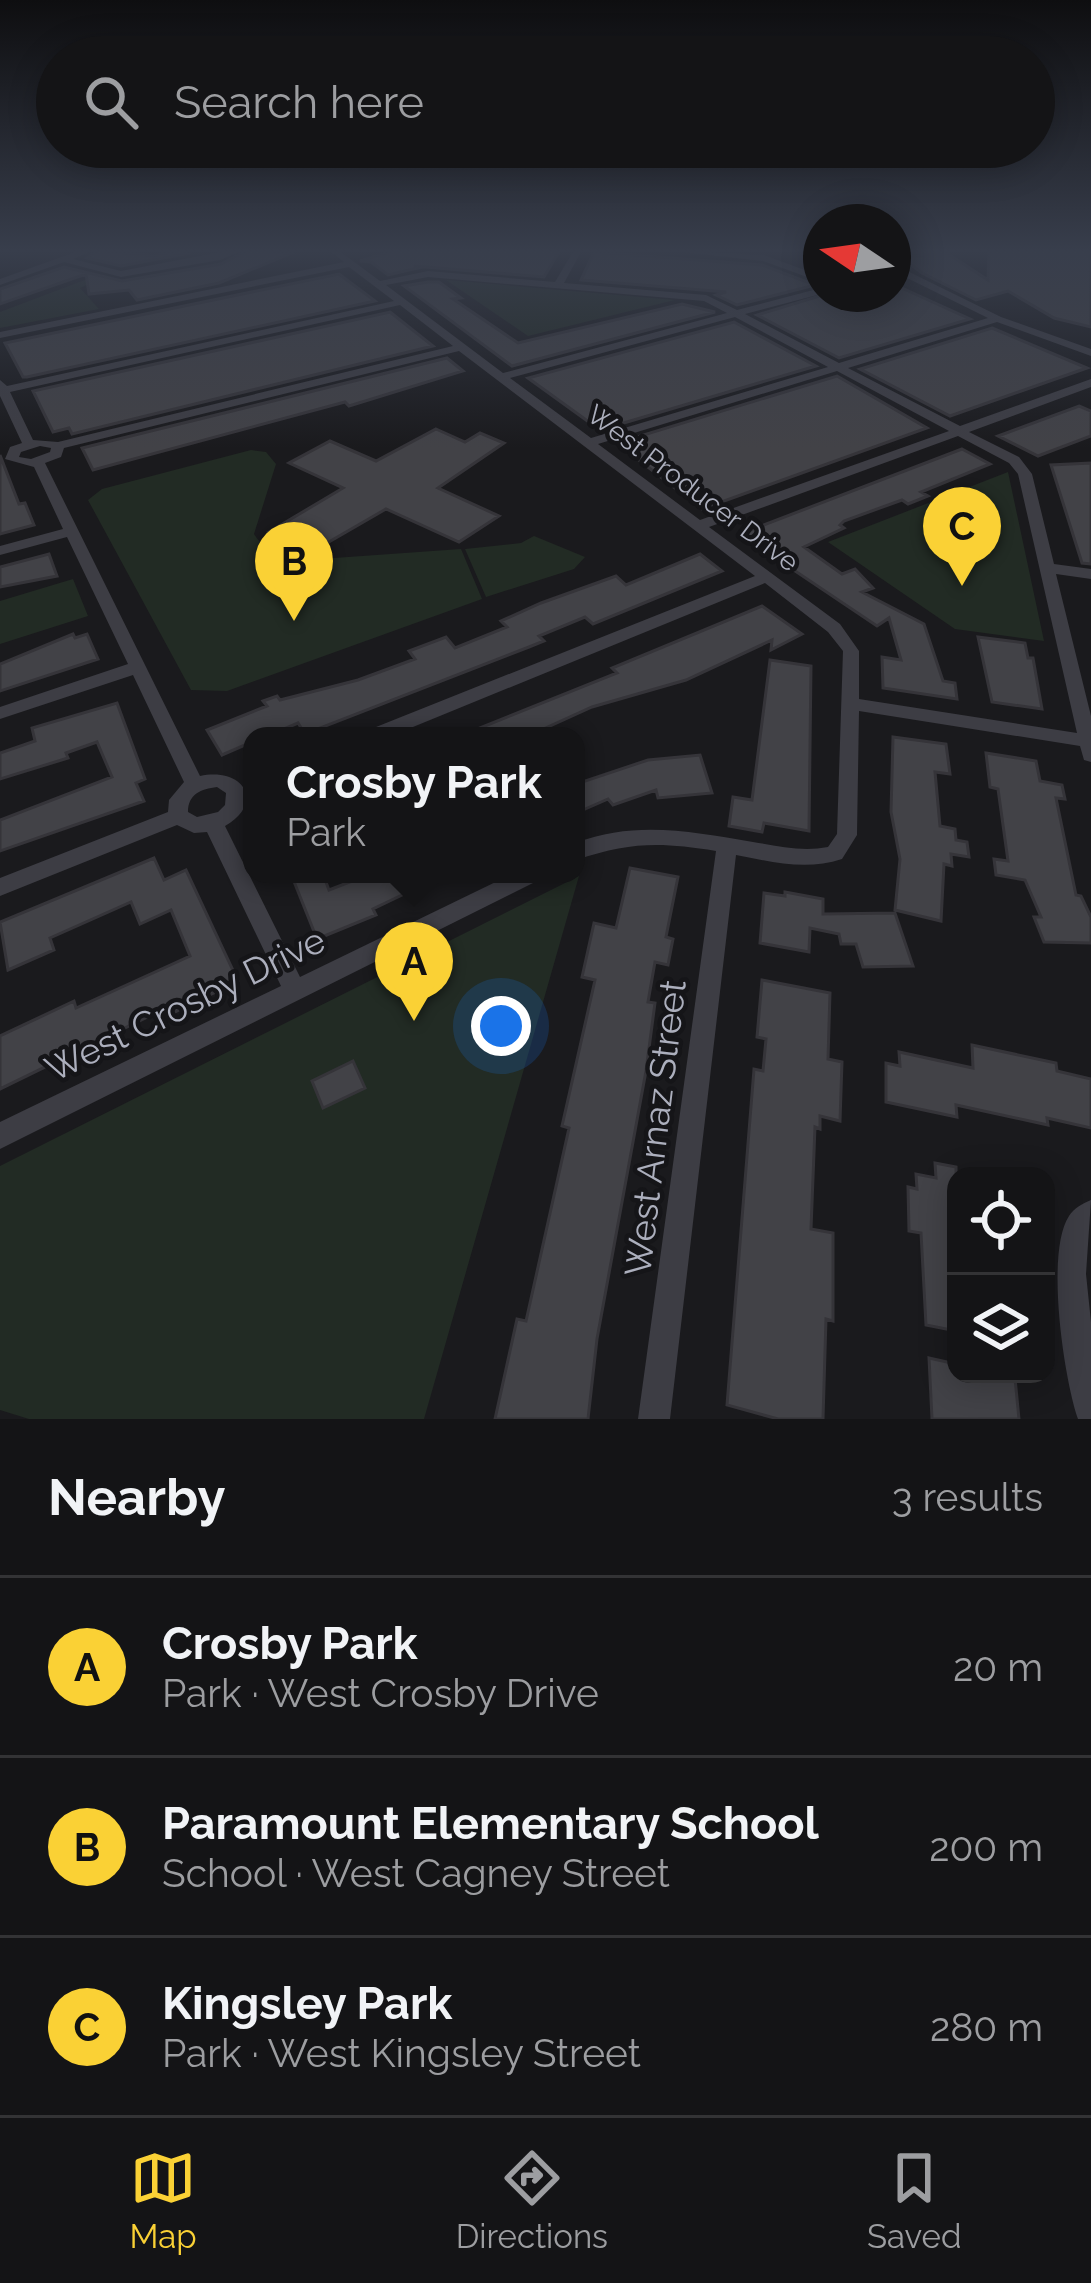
<!DOCTYPE html>
<meta charset="utf-8">
<style>
:root{--surface:#141416;--page:#212123;--text:#f1f3f6;--muted:#9d9ea1;--line:#333335;--accent:#fad135}
body{margin:0;font-family:Raleway,sans-serif;background:var(--page);color:var(--text)}
.controls{position:absolute;right:36px;bottom:36px;display:grid;overflow:hidden;border-radius:24px;box-shadow:0 6px 30px #0003}
.controls button{width:108px;height:108px;display:grid;place-items:center;padding:0;border:0;border-bottom:3px solid var(--line);background:var(--surface);color:var(--text);font:60px sans-serif}
.compass{position:absolute;left:803px;top:204px;width:108px;height:108px;border-radius:50%;background:var(--surface);box-shadow:0 6px 30px #0003;rotate:283deg}
.you{position:absolute;left:501px;top:1026px;width:42px;height:42px;margin:-30px;border:9px solid #fff;border-radius:50%;background:#1a73e8;box-shadow:0 0 0 18px #1a73e833}
.badge{display:grid;place-items:center;width:78px;height:78px;border-radius:50%;background:var(--accent);color:#111;font-size:39px;font-weight:700}
.pin{position:absolute;translate:-50% -99px;filter:drop-shadow(0 3px 6px #0008)}
.pin::after{content:'';position:absolute;top:63px;width:42px;height:36px;background:inherit;clip-path:polygon(0 0,100% 0,50% 100%)}
.popup{position:absolute;left:243px;top:727px;width:342px;height:156px;box-sizing:border-box;display:grid;place-content:center;border-radius:24px;background:var(--surface);filter:drop-shadow(0 3px 9px #0005);font-size:39px;white-space:nowrap;color:var(--muted)}
.popup b{font-size:45px;color:var(--text)}
.popup::after{content:'';position:absolute;left:50%;top:100%;margin-left:-24px;border:24px solid transparent;border-top-color:var(--surface)}
.list{margin:0;padding:0;list-style:none}
h2{display:flex;justify-content:space-between;align-items:center;height:156px;margin:0;padding:0 48px;font-size:51px}
h2 small{font-size:39px;font-weight:400;color:var(--muted)}
.list li{display:grid;grid-template-columns:78px 1fr auto;gap:36px;align-items:center;box-sizing:border-box;height:180px;padding:0 48px;border-top:3px solid var(--line)}
.list b{display:block;font-size:45px;white-space:nowrap}
.list p{margin:0;font-size:39px;white-space:nowrap;color:var(--muted)}
.list em{font-size:39px;font-style:normal;color:var(--muted)}
.icon{flex:none;width:66px;height:66px;fill:none;stroke:currentColor;stroke-width:2;stroke-linecap:round;stroke-linejoin:round}
.map{position:relative;flex:none;width:1091px;height:1419px;overflow:hidden}
.search{position:absolute;background:var(--surface);box-shadow:0 6px 30px #0003;left:36px;right:36px;top:36px;height:132px;display:flex;align-items:center;gap:30px;box-sizing:border-box;padding:0 42px;border-radius:66px;color:var(--muted);font-size:45px}
.sheet{height:696px;background:var(--surface)}
nav{display:flex;justify-content:space-around;align-items:center;box-sizing:border-box;height:168px;border-top:3px solid var(--line);background:var(--surface);font-size:33px;color:var(--muted)}
nav a{display:grid;justify-items:center;gap:6px}
nav .on{color:var(--accent)}
.map>svg:first-child{display:block}
.green{fill:#222b24}
.building{fill:#424247;stroke:#353439;stroke-width:3}
.lines{fill:none;stroke-linecap:round;stroke-linejoin:round}
.minor{fill:#3d3d44;fill-rule:evenodd}
.labels{text-anchor:middle;dominant-baseline:central;stroke-width:9;stroke-linejoin:round;paint-order:stroke}
.far-street-label{font-size:27px;fill:#acafbd;stroke:#151518}
.near-street-label{font-size:36px;fill:#acafbd;stroke:#151518}
</style>
<div class="map">
<svg width="1091" height="1419" viewBox="0 0 1091 1419">
<rect width="100%" height="100%" fill="#1a1a1d"/>
<path class="green" d="M 90,278 L 100,279 L 80,288 L 99,309 L 0,328 L 0,312 Z
M 446,280 L 675,300 L 528,336 Z
M 251,450 L 266,452 L 276,464 L 254,534 C 265,552 286,559 306,560 L 461,549 L 482,599 L 227,691 L 191,690 L 88,500 L 102,489 Z
M 1008,472 L 1044,641 L 955,629 L 828,542 Z
M 534,536 L 585,557 L 574,569 L 486,597 L 465,549 L 521,543 Z
M 73,579 L 88,616 L 0,644 L 0,601 Z
M 579,876 L 424,1419 L 29,1419 L 0,1410 L 0,1166 Z"/>
<path class="building" d="M 98,250 L 154,256 L 180,250 L 190,253 L 121,266 L 87,258 Z
M 248,250 L 294,252 L 219,283 L 137,300 L 129,290 L 89,294 L 86,274 L 0,304 L 0,289 L 64,267 L 122,281 L 221,264 Z
M 396,250 L 560,250 L 544,277 L 414,266 L 418,268 L 388,275 L 371,262 L 360,261 Z
M 911,250 L 942,250 L 988,280 L 989,250 L 1091,250 L 1091,327 L 1054,318 L 1008,291 L 976,300 L 922,273 L 901,257 L 920,256 Z
M 594,252 L 762,265 L 815,285 L 737,305 L 716,295 L 726,292 L 581,280 Z
M 339,274 L 375,301 L 27,377 L 23,377 L 5,343 Z
M 428,282 L 439,282 L 461,298 L 453,299 L 518,343 L 682,304 L 715,312 L 512,366 L 404,286 Z
M 893,284 L 970,319 L 839,358 L 757,315 L 826,294 L 893,294 Z
M 390,312 L 433,346 L 72,434 L 69,428 L 53,432 L 33,391 Z
M 734,322 L 816,366 L 600,430 L 528,378 Z
M 992,328 L 1087,368 L 950,416 L 860,369 Z
M 447,358 L 463,371 L 349,406 L 345,402 L 93,470 L 82,448 Z
M 837,376 L 927,428 L 702,509 L 617,443 Z
M 1079,406 L 1091,411 L 1091,436 L 1038,456 L 998,436 Z
M 436,429 L 465,442 L 480,433 L 504,443 L 438,488 L 499,516 L 459,542 L 386,509 L 308,554 L 269,532 L 343,488 L 289,463 L 330,441 L 376,461 Z
M 962,449 L 990,464 L 921,492 L 928,496 L 908,504 L 902,500 L 844,521 L 840,525 L 844,528 L 804,547 L 842,574 L 855,569 L 873,588 L 862,592 L 924,624 L 943,681 L 955,683 L 957,699 L 883,688 L 882,657 L 901,660 L 889,618 L 877,626 L 740,534 Z
M 0,455 L 19,504 L 25,503 L 34,525 L 0,534 Z
M 1091,463 L 1091,564 L 1082,563 L 1051,465 Z
M 49,554 L 57,576 L 0,587 L 0,567 Z
M 700,554 L 722,571 L 593,624 L 585,617 L 539,636 L 544,641 L 529,647 L 305,734 L 298,723 L 268,736 L 252,736 L 252,742 L 222,755 L 207,730 L 267,706 L 263,701 L 277,696 L 280,700 L 358,680 L 415,659 L 409,651 L 446,637 L 455,648 L 507,627 L 501,621 L 541,603 L 616,576 L 626,585 Z
M 762,606 L 802,634 L 771,650 L 772,640 L 686,680 L 592,707 L 528,736 L 460,736 L 617,673 L 612,668 Z
M 73,634 L 75,638 L 87,634 L 98,659 L 0,691 L 0,664 Z
M 978,637 L 1025,643 L 1028,658 L 1033,658 L 1042,709 L 992,702 Z
M 770,660 L 811,666 L 809,831 L 764,823 L 762,832 L 729,826 L 733,797 L 752,800 Z
M 117,703 L 145,779 L 136,783 L 144,801 L 0,851 L 0,820 L 112,777 L 97,742 L 66,753 L 68,758 L 0,779 L 0,753 L 35,741 L 32,728 Z
M 893,737 L 946,744 L 950,774 L 935,772 L 940,826 L 955,829 L 956,840 L 967,842 L 969,857 L 951,854 L 952,866 L 944,864 L 941,921 L 895,910 L 900,859 L 891,812 Z
M 986,753 L 1036,761 L 1040,781 L 1062,785 L 1065,799 L 1056,798 L 1076,895 L 1081,896 L 1091,917 L 1091,943 L 1044,942 L 1034,917 L 1041,917 L 1025,880 L 996,875 L 994,859 L 1008,861 L 998,789 L 990,787 Z
M 700,755 L 712,793 L 658,798 L 656,790 L 613,805 L 608,799 L 576,813 L 576,784 L 648,760 Z
M 154,858 L 164,880 L 186,870 L 238,981 L 175,1012 L 172,1005 L 0,1089 L 0,1036 L 74,1001 L 76,1008 L 190,956 L 171,910 L 140,924 L 131,902 L 50,938 L 54,950 L 8,970 L 0,922 Z
M 630,868 L 678,877 L 666,937 L 673,939 L 668,965 L 655,962 L 648,1002 L 655,1003 L 646,1071 L 597,1339 L 588,1419 L 495,1419 L 517,1319 L 526,1321 L 569,1128 L 562,1126 L 595,980 L 582,977 L 594,923 L 616,928 Z
M 291,874 L 323,874 L 329,890 L 370,874 L 446,874 L 373,909 L 376,915 L 317,939 Z
M 785,892 L 823,899 L 823,914 L 895,913 L 913,966 L 863,967 L 856,944 L 841,944 L 839,934 L 810,928 L 809,952 L 760,943 L 764,893 L 785,896 Z
M 762,980 L 830,993 L 828,1059 L 842,1062 L 840,1121 L 820,1116 L 820,1129 L 815,1127 L 811,1229 L 833,1233 L 833,1321 L 826,1319 L 823,1419 L 778,1419 L 727,1405 L 754,1069 L 763,1071 L 766,1039 L 757,1037 Z
M 972,1045 L 1056,1063 L 1057,1071 L 1091,1079 L 1091,1128 L 1047,1118 L 1048,1125 L 956,1105 L 957,1117 L 886,1102 L 886,1063 L 900,1066 L 899,1052 L 973,1068 Z
M 353,1061 L 365,1088 L 323,1108 L 312,1081 Z
M 935,1163 L 956,1167 L 956,1331 L 926,1325 L 921,1233 L 909,1231 L 908,1187 L 917,1189 L 916,1174 L 936,1178 Z
M 929,1358 L 956,1364 L 956,1374 L 1015,1378 L 1019,1419 L 932,1419 Z"/>
<g class="lines">
<path class="minor" d="M 81,250 L 94,250 L 73,259 L 121,271 L 231,250 L 244,250 L 220,260 L 121,277 L 64,262 L 0,285 L 0,279 Z
M 329,250 L 338,250 L 380,281 L 428,271 L 555,282 L 574,250 L 582,250 L 564,283 L 706,295 L 737,310 L 821,288 L 821,294 L 745,314 L 839,363 L 988,318 L 893,271 L 893,264 L 1001,317 L 1091,349 L 1091,356 L 997,322 L 848,368 L 960,426 L 1091,379 L 1091,387 L 969,432 L 1019,457 L 1032,474 L 1054,564 L 1091,569 L 1091,579 L 1056,574 L 1091,716 L 1091,762 L 1084,760 L 1080,746 L 859,711 L 857,835 L 842,859 C 806,871 773,862 736,855 L 670,1419 L 638,1419 L 716,851 C 660,842 630,842 576,860 L 576,843 C 636,820 692,832 753,842 C 778,846 802,852 828,847 L 837,834 L 843,651 L 828,632 L 765,583 L 391,736 L 364,736 L 366,731 L 755,576 L 459,351 L 64,448 L 61,457 L 45,463 L 200,776 C 243,767 266,802 225,826 L 300,977 L 512,874 L 543,874 L 539,880 L 0,1149 L 0,1122 L 281,986 L 207,832 L 194,833 L 177,825 L 0,896 L 0,878 L 168,812 L 169,800 L 184,782 L 133,675 L 0,719 L 0,707 L 128,664 L 67,537 L 0,555 L 0,546 L 63,529 L 34,467 L 5,459 L 10,447 L 22,443 L 0,396 L 0,380 L 7,386 L 394,301 L 349,267 L 0,338 L 0,332 L 344,262 ZM 428,277 L 704,301 L 727,313 L 503,373 L 386,285 ZM 400,305 L 453,346 L 58,442 L 33,440 L 10,392 ZM 735,317 L 828,367 L 591,438 L 510,378 ZM 837,371 L 949,431 L 700,520 L 598,444 ZM 958,436 L 1009,463 L 1018,474 L 1077,733 L 859,699 L 859,651 L 840,624 L 709,527 ZM 40,446 L 51,448 L 50,452 L 31,459 L 19,457 L 21,452 ZM 217,787 L 226,793 L 225,805 L 218,812 L 197,817 L 188,812 C 188,794 201,789 217,787 Z
M 664,250 L 764,255 L 821,276 L 821,282 L 763,261 Z
M 1091,1200 L 1086,1274 L 1091,1322 L 1091,1419 L 1078,1419 C 1064,1379 1045,1252 1069,1216 C 1074,1208 1082,1204 1091,1200 Z"/>
</g>
<linearGradient id="sky" x2="0" y2="1"><stop stop-color="#0e0e10"/><stop offset="0.56" stop-color="#383e4c"/><stop offset="1" stop-color="#383e4c" stop-opacity="0"/></linearGradient>
<rect width="1091" height="448" fill="url(#sky)"/>
<g class="labels">
<g class="far-street-label">
<text transform="translate(693 488) rotate(37)">West Producer Drive</text>
</g>
<g class="near-street-label">
<text transform="translate(185 1004) rotate(-26)">West Crosby Drive</text>
<text transform="translate(655 1128) rotate(-83)">West Arnaz Street</text>
</g>
</g>
</svg>
<div class="controls">
<button><svg class="icon" aria-label="locate" viewBox="0 0 24 24"><circle cx="12" cy="12" r="6"/><path d="M12 2v4M12 18v4M2 12h4M18 12h4"/></svg></button>
<button><svg class="icon" aria-label="layers" viewBox="0 0 24 24"><path d="M12 4l9 5-9 5-9-5zM3 14l9 5 9-5"/></svg></button>
</div>
<svg class="compass" viewBox="-18 -18 36 36"><path d="M0-13l5 13h-10z" fill="#e53935"/><path d="M0 13l5-13h-10z" fill="#9d9ea1"/></svg>
<div class="you"></div>
<div class="pin badge" style="left:414px;top:1021px">A</div>
<div class="popup"><b>Crosby Park</b>Park</div>
<div class="pin badge" style="left:294px;top:621px">B</div>
<div class="pin badge" style="left:962px;top:586px">C</div>
<div class="search"><svg class="icon" aria-label="search" viewBox="0 0 24 24"><circle cx="10" cy="10" r="6"/><path d="M15 15l6 6"/></svg>Search here</div>
</div>
<section class="sheet">
<h2>Nearby<small>3 results</small></h2>
<ul class="list">
<li><span class="badge">A</span><div><b>Crosby Park</b><p>Park · West Crosby Drive</p></div><em>20 m</em></li>
<li><span class="badge">B</span><div><b>Paramount Elementary School</b><p>School · West Cagney Street</p></div><em>200 m</em></li>
<li><span class="badge">C</span><div><b>Kingsley Park</b><p>Park · West Kingsley Street</p></div><em>280 m</em></li>
</ul>
</section>
<nav>
<a class="on"><svg class="icon" aria-label="map" viewBox="0 0 24 24"><path d="M3 6l6-2 6 2 6-2v14l-6 2-6-2-6 2zM9 4v14M15 6v14"/></svg>Map</a>
<a><svg class="icon" aria-label="directions" viewBox="0 0 24 24"><path d="M12 3l9 9-9 9-9-9zM9 14v-3h6M13 9l2 2-2 2"/></svg>Directions</a>
<a><svg class="icon" aria-label="saved" viewBox="0 0 24 24"><path d="M7 4h10v16l-5-4-5 4z"/></svg>Saved</a>
</nav>
